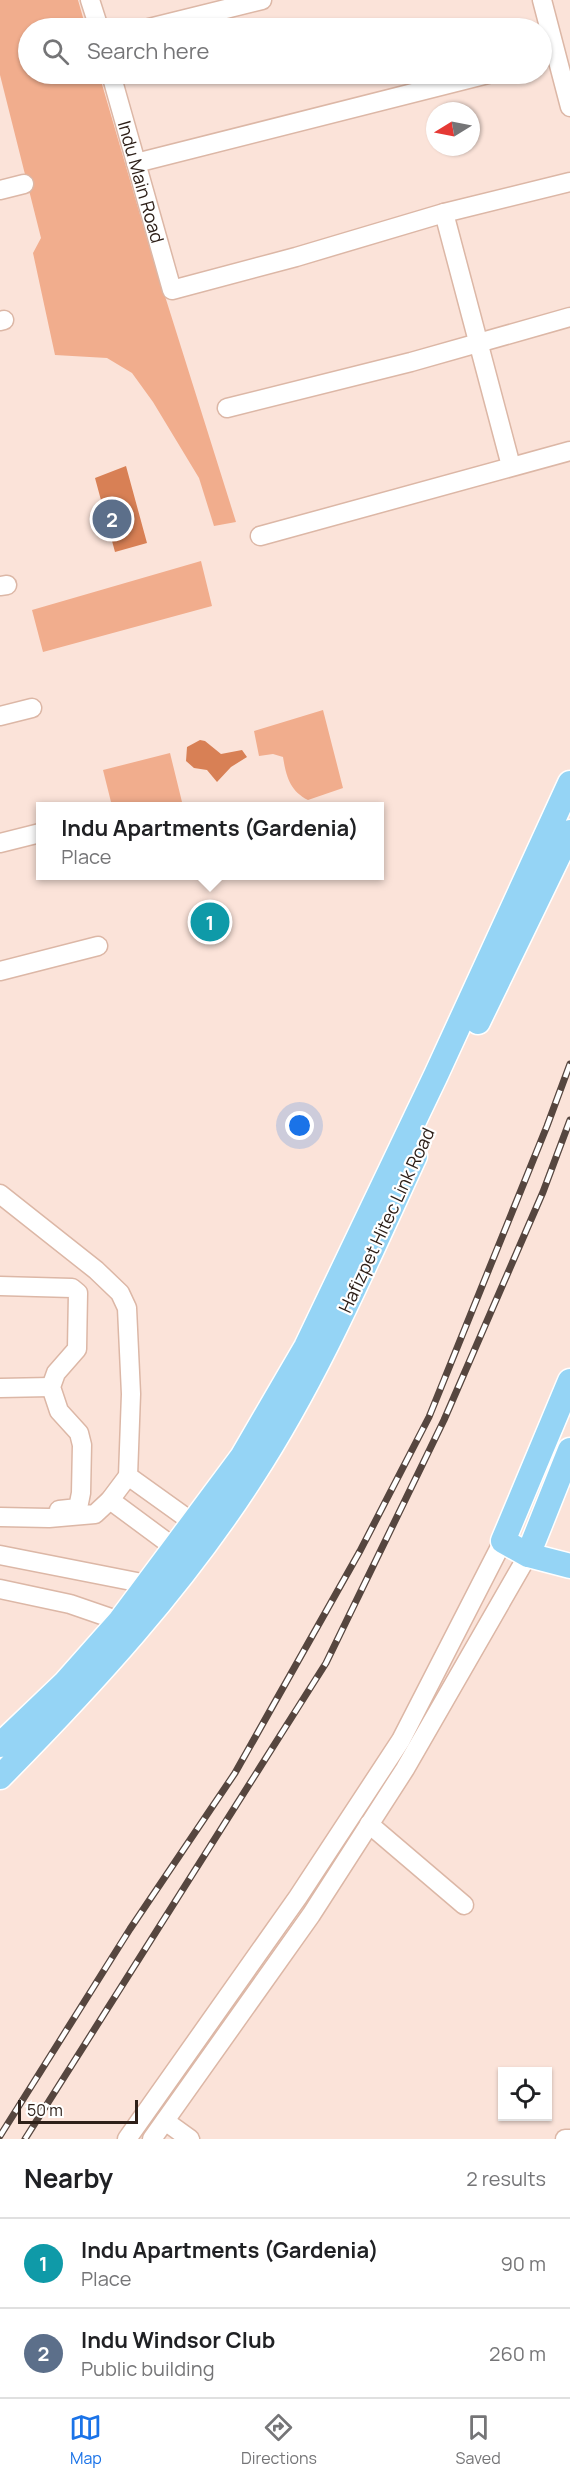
<!DOCTYPE html>
<style>
:root{--surface:#fff;--page:#f6f6f6;--text:#202124;--muted:#757577;--line:#e0e0e0;--accent:#1a73e8}
body{margin:0;font-family:Manrope,sans-serif;background:var(--page);color:var(--text)}
.controls{position:absolute;right:18px;bottom:18px;display:grid;overflow:hidden;border-radius:0px;box-shadow:0 2px 4px #0004}
.controls button{width:54px;height:54px;display:grid;place-items:center;padding:0;border:0;border-bottom:2px solid var(--line);background:var(--surface);color:var(--text);font:30px sans-serif}
.compass{position:absolute;left:426px;top:102px;width:54px;height:54px;border-radius:50%;background:var(--surface);box-shadow:0 2px 4px #0004;rotate:260deg}
.scale{position:absolute;left:18px;bottom:15px;width:120px;box-sizing:border-box;padding-left:6px;border:3px solid #2e2019;border-top:0;font-size:16px;line-height:21px;white-space:nowrap;color:#2e2019;-webkit-text-stroke:4px #fff;paint-order:stroke}
.you{position:absolute;left:300px;top:1126px;width:21px;height:21px;margin:-15px;border:4px solid #fff;border-radius:50%;background:#1a73e8;box-shadow:0 0 0 9px #1a73e833}
.badge{display:grid;place-items:center;width:39px;height:39px;border-radius:50%;background:var(--accent);color:#fff;font-size:20px;font-weight:700}
.pin{position:absolute;translate:-50% -50%;border:3px solid #fff;box-shadow:0 2px 6px #0006}
.popup{position:absolute;left:36px;top:802px;width:348px;height:78px;box-sizing:border-box;display:grid;place-content:center;border-radius:0px;background:var(--surface);filter:drop-shadow(0 2px 4px #0005);font-size:20px;white-space:nowrap;color:var(--muted)}
.popup b{font-size:22px;color:var(--text)}
.popup::after{content:'';position:absolute;left:50%;top:100%;margin-left:-12px;border:12px solid transparent;border-top-color:var(--surface)}
.list{margin:0;padding:0;list-style:none}
h2{display:flex;justify-content:space-between;align-items:center;height:78px;margin:0;padding:0 24px;font-size:26px}
h2 small{font-size:20px;font-weight:400;color:var(--muted)}
.list li{display:grid;grid-template-columns:39px 1fr auto;gap:18px;align-items:center;box-sizing:border-box;height:90px;padding:0 24px;border-top:2px solid var(--line)}
.list b{display:block;font-size:22px;white-space:nowrap}
.list p{margin:0;font-size:20px;white-space:nowrap;color:var(--muted)}
.list em{font-size:20px;font-style:normal;color:var(--muted)}
.icon{flex:none;width:33px;height:33px;fill:none;stroke:currentColor;stroke-width:2;stroke-linecap:round;stroke-linejoin:round}
.map{position:relative;flex:none;width:570px;height:2139px;overflow:hidden}
.search{position:absolute;background:var(--surface);box-shadow:0 2px 4px #0004;left:18px;right:18px;top:18px;height:66px;display:flex;align-items:center;gap:15px;box-sizing:border-box;padding:0 21px;border-radius:33px;color:var(--muted);font-size:22px}
.sheet{height:258px;background:var(--surface)}
nav{display:flex;justify-content:space-around;align-items:center;box-sizing:border-box;height:84px;border-top:2px solid var(--line);background:var(--surface);font-size:16px;color:var(--muted)}
nav a{display:grid;justify-items:center;gap:3px}
nav .on{color:var(--accent)}
.map>svg:first-child{display:block}
.green{fill:#f1ad8d}
.water{fill:#d88055}
.lines{fill:none;stroke-linecap:round;stroke-linejoin:round}
.minor-casing{stroke:#dcb7a6;stroke-width:21}
.major-casing{stroke:#fff;stroke-width:27}
.minor{stroke:#fff;stroke-width:18}
.major{stroke:#95d4f5;stroke-width:24}
.rail-casing{stroke:#56463f;stroke-width:7}
.rail{stroke:#fff;stroke-width:4.5;stroke-dasharray:14;stroke-linecap:butt}
.labels{text-anchor:middle;dominant-baseline:central;stroke-width:4.5;stroke-linejoin:round;paint-order:stroke}
.street-label{font-size:18px;fill:#2e2019;stroke:#fff}
</style>
<div class="map">
<svg width="570" height="2139" viewBox="0 0 570 2139">
<rect width="100%" height="100%" fill="#fbe3d9"/>
<path class="green" d="M 0,0 L 78,0 L 86,28 L 28,28 L 28,74 L 99,74 L 148,242 L 236,522 L 214,526 L 199,478 L 153,402 L 132,373 L 107,358 L 55,355 L 33,253 L 41,238 L 0,75 Z
M 201,561 L 212,606 L 43,652 L 32,610 Z
M 323,710 L 343,788 L 308,800 C 290,791 286,776 283,757 L 273,754 L 259,756 L 254,731 Z
M 170,753 L 182,802 L 163,806 L 112,806 L 103,770 Z"/>
<path class="water" d="M 126,466 L 147,543 L 115,552 L 95,478 Z
M 200,740 L 205,741 L 221,754 L 242,750 L 247,757 L 231,767 L 217,782 L 207,770 L 194,768 L 186,761 L 187,747 Z"/>
<g class="lines">
<g class="minor-casing">
<g id="minor">
<path d="M 90,0 L 99,28"/>
<path d="M 542,0 L 570,107"/>
<path d="M 149,28 L 262,0"/>
<path id="s1" d="M 111,74 L 172,290 L 296,257 L 444,213 L 570,182"/>
<path d="M 136,163 L 488,74"/>
<path d="M 0,190 L 24,184"/>
<path d="M 444,213 L 511,466"/>
<path d="M 0,321 L 4,320"/>
<path d="M 227,408 L 411,362 L 570,317"/>
<path d="M 260,536 L 570,451"/>
<path d="M 0,586 L 7,585"/>
<path d="M 0,716 L 32,708"/>
<path d="M 0,843 L 40,833"/>
<path d="M 0,971 L 98,946"/>
<path d="M 0,1194 L 96,1270 L 120,1293 L 127,1308 L 131,1394 L 128,1476 L 110,1500 L 95,1514 L 49,1518 L 0,1517"/>
<path d="M 0,1286 L 72,1288 L 78,1293 L 77,1349 L 56,1373 L 51,1387 L 59,1411 L 79,1433 L 82,1445 L 81,1493 L 78,1508 L 59,1510"/>
<path d="M 0,1388 L 51,1387"/>
<path d="M 128,1476 L 202,1529"/>
<path d="M 110,1500 L 183,1554"/>
<path d="M 0,1555 L 157,1586"/>
<path d="M 0,1589 L 70,1604 L 131,1625"/>
<path d="M 369,1824 L 464,1905"/>
<path d="M 165,2121 L 190,2139"/>
<path d="M 127,2139 L 298,1897 L 401,1740 L 503,1541"/>
<path d="M 152,2139 L 311,1915 L 405,1769 L 528,1555"/>
<path d="M 565,2139 L 570,2139"/>
</g>
</g>
<g class="major-casing">
<path id="major" d="M 478,1022 L 570,832
M 570,1381 L 503,1541 L 528,1555 L 570,1566
M 528,1555 L 570,1450
M 0,1745 L 65,1683 L 120,1621 L 242,1457 L 306,1347 L 436,1075 L 570,783
M 0,1777 C 92,1684 182,1586 253,1475 C 318,1375 365,1264 415,1156"/>
</g>
<use href="#minor" class="minor"/>
<use href="#major" class="major"/>
<g class="rail-casing">
<path id="rail" d="M 0,2136 L 130,1929 L 235,1773 L 360,1551 L 429,1417 L 547,1126 L 570,1064
M 25,2139 L 326,1663 L 444,1420 L 543,1192 L 570,1120"/>
</g>
<use href="#rail" class="rail"/>
</g>
<g class="labels">
<g class="street-label">
<text stroke="none"><textPath href="#s1" startOffset="112">Indu Main Road</textPath></text>
<text transform="translate(386 1220) rotate(-65)">Hafizpet Hitec Link Road</text>
</g>
</g>
</svg>
<div class="controls">
<button><svg class="icon" aria-label="locate" viewBox="0 0 24 24"><circle cx="12" cy="12" r="6"/><path d="M12 2v4M12 18v4M2 12h4M18 12h4"/></svg></button>
</div>
<svg class="compass" viewBox="-18 -18 36 36"><path d="M0-13l5 13h-10z" fill="#e53935"/><path d="M0 13l5-13h-10z" fill="#757577"/></svg>
<div class="scale">50 m</div>
<div class="you"></div>
<div class="pin badge" style="left:210px;top:922px;background:#0f9aa8">1</div>
<div class="popup"><b>Indu Apartments (Gardenia)</b>Place</div>
<div class="pin badge" style="left:112px;top:519px;background:#5c6f8a">2</div>
<div class="search"><svg class="icon" aria-label="search" viewBox="0 0 24 24"><circle cx="10" cy="10" r="6"/><path d="M15 15l6 6"/></svg>Search here</div>
</div>
<section class="sheet">
<h2>Nearby<small>2 results</small></h2>
<ul class="list">
<li><span class="badge" style="background:#0f9aa8">1</span><div><b>Indu Apartments (Gardenia)</b><p>Place</p></div><em>90 m</em></li>
<li><span class="badge" style="background:#5c6f8a">2</span><div><b>Indu Windsor Club</b><p>Public building</p></div><em>260 m</em></li>
</ul>
</section>
<nav>
<a class="on"><svg class="icon" aria-label="map" viewBox="0 0 24 24"><path d="M3 6l6-2 6 2 6-2v14l-6 2-6-2-6 2zM9 4v14M15 6v14"/></svg>Map</a>
<a><svg class="icon" aria-label="directions" viewBox="0 0 24 24"><path d="M12 3l9 9-9 9-9-9zM9 14v-3h6M13 9l2 2-2 2"/></svg>Directions</a>
<a><svg class="icon" aria-label="saved" viewBox="0 0 24 24"><path d="M7 4h10v16l-5-4-5 4z"/></svg>Saved</a>
</nav>
